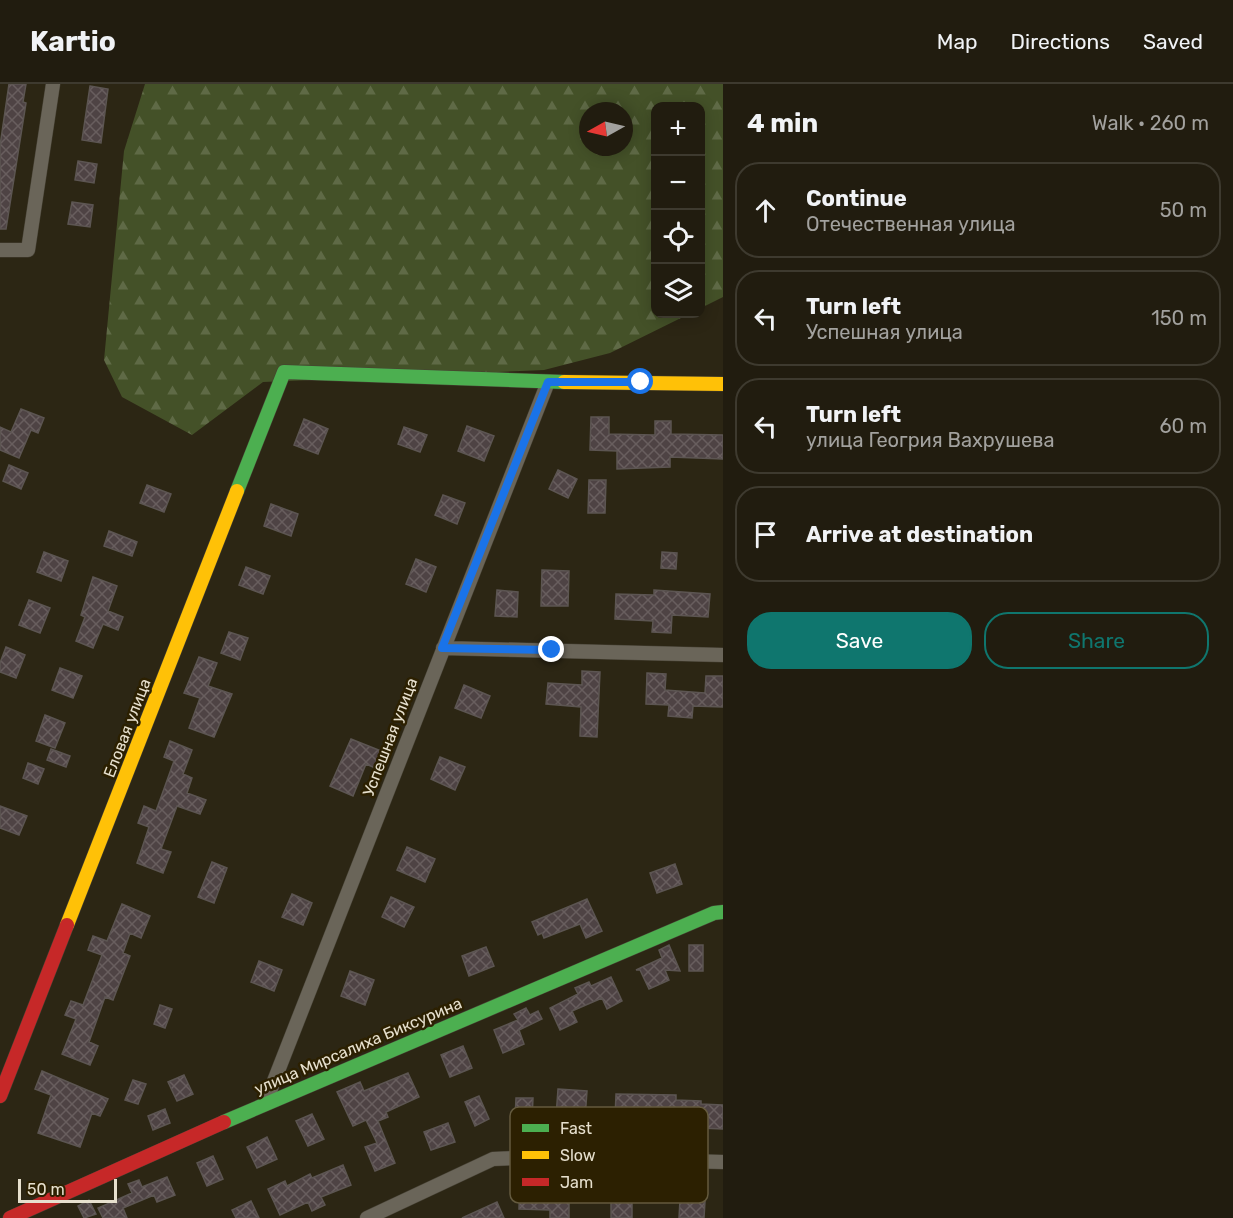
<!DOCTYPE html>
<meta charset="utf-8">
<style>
:root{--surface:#211c0f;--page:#292518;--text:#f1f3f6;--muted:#a2a19e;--line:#3e3a2f;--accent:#0f766e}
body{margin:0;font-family:Rubik,sans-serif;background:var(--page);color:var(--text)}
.controls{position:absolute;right:18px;top:18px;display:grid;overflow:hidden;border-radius:12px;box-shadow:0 3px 15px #0003}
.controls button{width:54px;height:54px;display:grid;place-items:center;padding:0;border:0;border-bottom:2px solid var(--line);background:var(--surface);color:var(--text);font:30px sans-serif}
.compass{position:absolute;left:579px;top:18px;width:54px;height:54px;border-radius:50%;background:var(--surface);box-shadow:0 3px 15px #0003;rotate:262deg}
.scale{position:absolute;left:18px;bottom:15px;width:99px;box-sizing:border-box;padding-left:6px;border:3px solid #e7e0ce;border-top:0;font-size:16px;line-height:21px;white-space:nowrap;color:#e7e0ce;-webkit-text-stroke:4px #2c2001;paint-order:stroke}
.stop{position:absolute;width:18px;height:18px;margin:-14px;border:4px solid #1a73e8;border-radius:50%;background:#fff}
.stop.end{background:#1a73e8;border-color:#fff;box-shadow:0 2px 6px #0008}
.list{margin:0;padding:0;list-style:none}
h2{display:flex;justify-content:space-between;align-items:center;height:78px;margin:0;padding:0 24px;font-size:26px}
h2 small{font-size:20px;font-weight:400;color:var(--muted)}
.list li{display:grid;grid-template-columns:39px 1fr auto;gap:18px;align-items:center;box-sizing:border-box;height:96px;margin:0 12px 12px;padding:0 12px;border:2px solid var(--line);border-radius:24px}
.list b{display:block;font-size:22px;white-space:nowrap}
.list p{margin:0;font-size:20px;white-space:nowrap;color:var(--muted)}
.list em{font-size:20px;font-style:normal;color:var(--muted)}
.actions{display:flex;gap:12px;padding:18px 24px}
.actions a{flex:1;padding:14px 0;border:2px solid var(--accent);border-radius:24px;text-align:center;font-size:21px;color:var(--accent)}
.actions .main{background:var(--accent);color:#fff}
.icon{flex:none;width:33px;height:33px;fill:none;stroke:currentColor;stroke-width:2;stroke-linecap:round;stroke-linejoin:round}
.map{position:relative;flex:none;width:723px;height:1134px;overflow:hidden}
header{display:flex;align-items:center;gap:36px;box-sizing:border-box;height:84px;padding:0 30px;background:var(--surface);border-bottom:2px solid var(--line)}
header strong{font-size:28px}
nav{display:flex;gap:33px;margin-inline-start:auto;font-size:21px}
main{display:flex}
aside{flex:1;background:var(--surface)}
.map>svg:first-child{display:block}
.forest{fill:url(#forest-firs);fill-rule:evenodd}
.building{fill:url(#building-cross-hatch);stroke:#5c5552;stroke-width:1.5}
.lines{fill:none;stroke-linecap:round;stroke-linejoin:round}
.street-casing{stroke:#464134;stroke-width:15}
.fast-casing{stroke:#464134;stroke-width:15}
.slow-casing{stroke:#464134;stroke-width:15}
.jam-casing{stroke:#464134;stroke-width:15}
.street{stroke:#6a6559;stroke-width:14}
.fast{stroke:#4caf50;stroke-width:14}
.slow{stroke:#ffc107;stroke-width:14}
.jam{stroke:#c62828;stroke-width:14}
.route{stroke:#1a73e8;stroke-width:8}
.labels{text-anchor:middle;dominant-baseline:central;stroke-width:5;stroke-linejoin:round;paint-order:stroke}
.street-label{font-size:16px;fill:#e7e0ce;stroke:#2c2001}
.key{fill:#2c2001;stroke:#645a3e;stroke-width:1.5}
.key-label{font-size:16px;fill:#e7e0ce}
</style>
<header>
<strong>Kartio</strong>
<nav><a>Map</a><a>Directions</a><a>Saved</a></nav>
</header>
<main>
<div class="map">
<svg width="723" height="1134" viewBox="0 0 723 1134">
<defs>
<pattern id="forest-firs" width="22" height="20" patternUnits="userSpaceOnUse" patternTransform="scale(1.5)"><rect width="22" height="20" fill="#445128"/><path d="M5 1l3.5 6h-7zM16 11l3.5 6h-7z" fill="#5f6a46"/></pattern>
<pattern id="building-cross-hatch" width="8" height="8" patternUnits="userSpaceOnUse" patternTransform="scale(1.5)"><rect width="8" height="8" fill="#4e4344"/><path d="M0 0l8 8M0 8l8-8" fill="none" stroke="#685e5e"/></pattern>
</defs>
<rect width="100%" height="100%" fill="#2c2614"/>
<path class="forest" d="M 145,0 L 723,0 L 723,213 L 701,224 L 700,22 L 656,22 L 656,230 L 689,230 L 610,269 L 544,286 L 263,298 L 192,351 L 122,313 L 104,276 L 124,67 ZM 588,27 L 624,27 L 624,63 L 588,63 Z"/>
<path class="building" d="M 9,0 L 26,0 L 23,18 L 26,19 L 6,145 L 0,145 L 0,62 Z
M 90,2 L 108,5 L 101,59 L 82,56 Z
M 78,77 L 97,80 L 94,99 L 75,96 Z
M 72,118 L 93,121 L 90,143 L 68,140 Z
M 21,325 L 44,334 L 38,349 L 31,346 L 19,374 L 0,366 L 0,343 L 11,348 Z
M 591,333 L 609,333 L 609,350 L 655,351 L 655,337 L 671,337 L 671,350 L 723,351 L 723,375 L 670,373 L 670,383 L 617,385 L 617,367 L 590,366 Z
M 304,335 L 328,345 L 318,370 L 294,361 Z
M 467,342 L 494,352 L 484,377 L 458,367 Z
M 404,343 L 427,351 L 420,368 L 398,360 Z
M 9,381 L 28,389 L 21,405 L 3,397 Z
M 558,386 L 577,395 L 568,414 L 549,405 Z
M 589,396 L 606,396 L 605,429 L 588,429 Z
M 147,401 L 171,410 L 164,428 L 140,419 Z
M 443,411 L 465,419 L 457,440 L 435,431 Z
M 271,420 L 298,430 L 291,452 L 264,442 Z
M 109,447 L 137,458 L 132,472 L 104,462 Z
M 44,468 L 68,477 L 61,497 L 37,488 Z
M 662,468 L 677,469 L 676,485 L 661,484 Z
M 416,475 L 436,483 L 426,508 L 406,500 Z
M 246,483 L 270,492 L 263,510 L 239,501 Z
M 542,486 L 569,487 L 568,522 L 541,522 Z
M 93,493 L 117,502 L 108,527 L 123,533 L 118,546 L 103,540 L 93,564 L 76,557 L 85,533 L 81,531 Z
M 497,506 L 518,508 L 517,533 L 495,532 Z
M 654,506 L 710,510 L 708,533 L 672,531 L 671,549 L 652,548 L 653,537 L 615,535 L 616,510 L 654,511 Z
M 29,516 L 50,524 L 40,549 L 19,541 Z
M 229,548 L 248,554 L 240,576 L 221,569 Z
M 6,563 L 25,571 L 16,594 L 0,588 L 0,579 Z
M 199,573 L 217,579 L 208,602 L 232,610 L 214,653 L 189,644 L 200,614 L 184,609 Z
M 60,584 L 82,592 L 73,614 L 52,606 Z
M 582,587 L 600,588 L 597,653 L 580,652 L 581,623 L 546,620 L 548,599 L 582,601 Z
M 647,589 L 666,590 L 665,606 L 705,609 L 706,592 L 723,592 L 723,623 L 693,622 L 692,634 L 668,632 L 669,621 L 646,620 Z
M 464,601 L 490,612 L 481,634 L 455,624 Z
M 45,631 L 65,639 L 55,664 L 36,657 Z
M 351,655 L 386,669 L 380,686 L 366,680 L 353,712 L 330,702 Z
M 170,657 L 192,666 L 183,690 L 192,694 L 187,709 L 206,716 L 200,730 L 177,722 L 161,765 L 171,768 L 163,789 L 137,779 L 149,743 L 138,739 L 144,722 L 156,727 L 174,677 L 164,673 Z
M 51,665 L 70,672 L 66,683 L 47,676 Z
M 440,673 L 465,683 L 455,706 L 431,695 Z
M 28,679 L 44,685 L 38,700 L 23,694 Z
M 0,722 L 27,732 L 19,751 L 0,744 Z
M 407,763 L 435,775 L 425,798 L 397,786 Z
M 212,778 L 227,784 L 214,819 L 198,813 Z
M 675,780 L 682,800 L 657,809 L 650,789 Z
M 292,810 L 312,819 L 303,841 L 282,833 Z
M 391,813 L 414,823 L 404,843 L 382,833 Z
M 587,815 L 602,847 L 586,854 L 580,840 L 544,854 L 542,849 L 538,851 L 532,838 Z
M 122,820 L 150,832 L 141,854 L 130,849 L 123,869 L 130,872 L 113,916 L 105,913 L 89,958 L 98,962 L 90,981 L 62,970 L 76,935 L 65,931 L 71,917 L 83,921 L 102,871 L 88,866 L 93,852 L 107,857 Z
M 669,861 L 680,887 L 665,886 L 669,896 L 649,905 L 640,886 L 636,886 L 662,874 L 659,866 Z
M 689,861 L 703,861 L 703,887 L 689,887 Z
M 486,863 L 494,882 L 469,892 L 462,872 Z
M 259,877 L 282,886 L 274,907 L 251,898 Z
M 350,887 L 374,896 L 365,921 L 341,912 Z
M 611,893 L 622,917 L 607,925 L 602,914 L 572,927 L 577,938 L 560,946 L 550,924 L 578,910 L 575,904 L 589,898 L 591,902 Z
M 160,921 L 172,925 L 165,944 L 154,940 Z
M 526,924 L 530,931 L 538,927 L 542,935 L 519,946 L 524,960 L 503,969 L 494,946 L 518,936 L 514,930 Z
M 463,962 L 472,984 L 450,993 L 441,971 Z
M 42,987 L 108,1015 L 100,1032 L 92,1029 L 80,1063 L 38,1049 L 51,1011 L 35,1005 Z
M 408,989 L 419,1013 L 386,1028 L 388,1033 L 378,1037 L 395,1079 L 375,1087 L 365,1063 L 377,1059 L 366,1036 L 353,1042 L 337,1008 L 360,998 L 364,1007 Z
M 184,991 L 193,1010 L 177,1017 L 168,998 Z
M 133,996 L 146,1000 L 138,1020 L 125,1016 Z
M 558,1005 L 587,1007 L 585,1035 L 556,1033 Z
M 616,1010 L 676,1011 L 676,1016 L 701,1017 L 701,1020 L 723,1021 L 723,1045 L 699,1044 L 699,1054 L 685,1054 L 686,1036 L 615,1034 Z
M 479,1012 L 489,1035 L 475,1042 L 465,1018 Z
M 516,1014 L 533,1014 L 532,1037 L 515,1036 Z
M 165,1025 L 170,1039 L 153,1046 L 148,1032 Z
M 312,1030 L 324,1055 L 308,1062 L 296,1037 Z
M 448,1039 L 455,1058 L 431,1066 L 424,1048 Z
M 267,1053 L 277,1075 L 257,1084 L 247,1063 Z
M 213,1072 L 223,1095 L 207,1102 L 197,1079 Z
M 343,1081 L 351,1101 L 321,1113 L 325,1121 L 312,1127 L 308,1118 L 280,1131 L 268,1105 L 285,1097 L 287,1102 L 310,1090 L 312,1094 Z
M 167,1093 L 175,1111 L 157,1118 L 154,1111 L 123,1124 L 127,1134 L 103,1134 L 98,1124 L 132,1109 L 128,1100 L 139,1096 L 142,1103 Z
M 520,1096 L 534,1097 L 534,1113 L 569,1114 L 569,1134 L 550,1134 L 550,1126 L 519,1125 Z
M 89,1116 L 96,1130 L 84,1134 L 78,1122 Z
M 611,1116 L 632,1116 L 632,1134 L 611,1134 Z
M 680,1116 L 705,1117 L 704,1134 L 679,1134 Z
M 251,1117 L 259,1134 L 236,1134 L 232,1126 Z
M 497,1118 L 504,1134 L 462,1134 Z"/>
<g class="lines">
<g class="street-casing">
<path id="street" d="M 0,166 L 28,166 L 53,0
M 443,564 L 723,571
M 265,1020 L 548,298
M 367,1134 L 493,1075 L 535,1073 L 723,1078"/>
</g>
<g class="fast-casing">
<path id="fast" d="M 237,407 L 284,288 L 564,298
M 224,1038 L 714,829 L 723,828"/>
</g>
<g class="slow-casing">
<path id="slow" d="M 564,298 L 723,300
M 67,841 L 237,407"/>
</g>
<g class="jam-casing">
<path id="jam" d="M 0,1012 L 67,841
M 10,1134 L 224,1038"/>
</g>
<use href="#street" class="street"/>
<use href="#fast" class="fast"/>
<use href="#slow" class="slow"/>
<use href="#jam" class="jam"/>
</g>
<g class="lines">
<path class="route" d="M 552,566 L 442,564 L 548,298 L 641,298"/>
</g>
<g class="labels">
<g class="street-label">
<text transform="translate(127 644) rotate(-69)">Еловая улица</text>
<text transform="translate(390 653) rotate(-69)">Успешная улица</text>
<text transform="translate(358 962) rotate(-23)">улица Мирсалиха Биксурина</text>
</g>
</g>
<rect x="510" y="1023" width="198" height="96" rx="9" class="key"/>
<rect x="522" y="1040" width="27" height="8" fill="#4caf50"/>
<rect x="522" y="1067" width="27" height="8" fill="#ffc107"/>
<rect x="522" y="1094" width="27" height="8" fill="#c62828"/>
<g class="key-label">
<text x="560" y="1050">Fast</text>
<text x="560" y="1077">Slow</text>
<text x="560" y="1104">Jam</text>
</g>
</svg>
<div class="controls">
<button>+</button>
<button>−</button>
<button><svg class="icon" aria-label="locate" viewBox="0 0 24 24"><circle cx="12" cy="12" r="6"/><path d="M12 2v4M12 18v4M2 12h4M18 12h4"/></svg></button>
<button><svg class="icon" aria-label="layers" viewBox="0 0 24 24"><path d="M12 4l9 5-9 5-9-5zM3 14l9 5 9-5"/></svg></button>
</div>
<svg class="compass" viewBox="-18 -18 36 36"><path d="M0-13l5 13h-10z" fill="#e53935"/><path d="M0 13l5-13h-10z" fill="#a2a19e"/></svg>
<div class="scale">50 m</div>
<div class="stop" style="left:641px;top:298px"></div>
<div class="stop end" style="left:552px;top:566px"></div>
</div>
<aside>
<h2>4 min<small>Walk · 260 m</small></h2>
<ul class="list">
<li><svg class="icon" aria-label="ahead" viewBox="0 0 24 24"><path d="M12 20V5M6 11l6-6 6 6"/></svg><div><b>Continue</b><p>Отечественная улица</p></div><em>50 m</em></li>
<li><svg class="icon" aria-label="left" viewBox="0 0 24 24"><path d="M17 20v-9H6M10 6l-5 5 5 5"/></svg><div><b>Turn left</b><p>Успешная улица</p></div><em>150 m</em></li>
<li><svg class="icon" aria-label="left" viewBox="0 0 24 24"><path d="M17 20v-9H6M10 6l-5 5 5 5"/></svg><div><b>Turn left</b><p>улица Геогрия Вахрушева</p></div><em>60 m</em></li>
<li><svg class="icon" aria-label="arrive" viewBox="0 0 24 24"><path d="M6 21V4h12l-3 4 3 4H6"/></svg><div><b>Arrive at destination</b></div></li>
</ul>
<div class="actions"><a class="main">Save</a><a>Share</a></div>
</aside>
</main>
